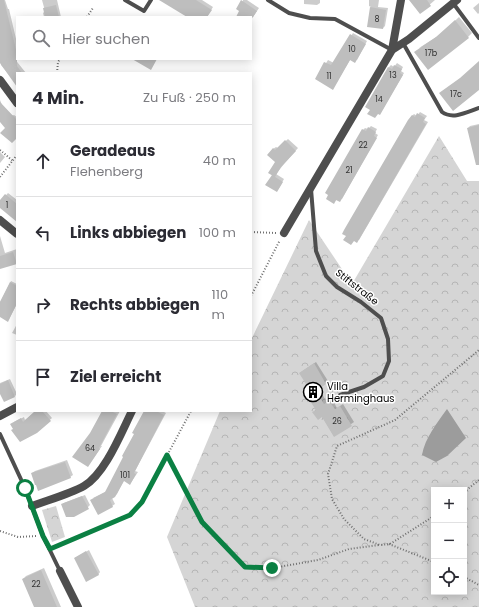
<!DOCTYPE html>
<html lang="de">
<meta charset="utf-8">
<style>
:root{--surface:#fff;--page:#f2f2f3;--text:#2b2b33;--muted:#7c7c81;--line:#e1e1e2}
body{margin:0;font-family:Poppins,sans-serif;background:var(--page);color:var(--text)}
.controls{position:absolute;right:12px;bottom:12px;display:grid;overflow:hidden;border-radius:0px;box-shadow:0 2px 10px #0003}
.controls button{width:36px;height:36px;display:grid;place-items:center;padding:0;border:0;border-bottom:1px solid var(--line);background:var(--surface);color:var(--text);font:20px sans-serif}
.stop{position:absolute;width:12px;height:12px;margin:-9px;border:3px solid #0b8043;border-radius:50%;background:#fff}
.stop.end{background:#0b8043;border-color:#fff;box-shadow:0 1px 4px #0008}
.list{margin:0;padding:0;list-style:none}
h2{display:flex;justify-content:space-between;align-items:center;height:52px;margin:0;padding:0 16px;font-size:17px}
h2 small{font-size:13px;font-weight:400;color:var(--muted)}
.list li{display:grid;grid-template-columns:26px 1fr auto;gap:12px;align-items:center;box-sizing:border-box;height:72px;padding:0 16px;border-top:1px solid var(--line)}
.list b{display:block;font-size:15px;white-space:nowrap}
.list p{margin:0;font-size:13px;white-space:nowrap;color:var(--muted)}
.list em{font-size:13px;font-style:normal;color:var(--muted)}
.icon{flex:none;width:22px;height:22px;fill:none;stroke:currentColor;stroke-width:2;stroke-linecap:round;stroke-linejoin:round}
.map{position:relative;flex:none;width:479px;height:607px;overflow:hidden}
.search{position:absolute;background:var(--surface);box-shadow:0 2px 10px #0003;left:16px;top:16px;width:236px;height:44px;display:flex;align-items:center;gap:10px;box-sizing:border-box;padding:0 14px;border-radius:0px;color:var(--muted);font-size:15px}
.panel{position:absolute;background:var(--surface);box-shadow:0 2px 10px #0003;left:16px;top:72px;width:236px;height:340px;border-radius:0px}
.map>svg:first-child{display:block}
.park{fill:url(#park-crowns);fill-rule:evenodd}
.water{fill:#9c9c9c}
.shadow{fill:#0003}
.building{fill:#bebebe}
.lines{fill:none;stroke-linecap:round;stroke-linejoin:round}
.path{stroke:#707070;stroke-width:2;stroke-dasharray:1 2;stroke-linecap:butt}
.lane{stroke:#4e4e4e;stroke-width:4}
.street{stroke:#4e4e4e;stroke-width:8}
.route{stroke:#0b8043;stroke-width:5}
.labels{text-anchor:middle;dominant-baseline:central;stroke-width:3;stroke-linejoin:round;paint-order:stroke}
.number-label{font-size:8px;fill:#303030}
.street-label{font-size:10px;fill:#000;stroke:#fff}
.poi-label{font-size:10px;fill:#000;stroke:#fff;text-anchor:start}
</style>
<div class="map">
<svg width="479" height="607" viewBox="0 0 479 607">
<defs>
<pattern id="park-crowns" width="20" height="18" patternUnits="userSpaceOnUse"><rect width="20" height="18" fill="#d5d5d5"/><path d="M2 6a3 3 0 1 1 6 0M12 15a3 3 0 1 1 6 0" fill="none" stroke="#b5b5b5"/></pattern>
</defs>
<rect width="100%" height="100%" fill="#fff"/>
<path class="park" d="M 439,136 L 467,181 L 479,181 L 479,607 L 195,607 L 167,537 L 220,411 L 251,411 L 251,340 L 309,220 L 352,284 ZM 434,490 L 464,490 L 464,592 L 434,592 Z
M 56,506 L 65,537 L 52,542 L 42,510 Z"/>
<path class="water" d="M 447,409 L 466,438 L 447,456 L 436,462 L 422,455 C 425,438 437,423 447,409 Z"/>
<path class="shadow" d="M 0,0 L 5,0 L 8,9 L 9,9 L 17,43 L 17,57 L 14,58 L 26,73 L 17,73 L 17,85 L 1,65 L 0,59 Z
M 42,0 L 57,0 L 61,17 L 44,17 L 43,13 L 45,11 Z
M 167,0 L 202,0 L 213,7 L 207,17 L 189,17 Z
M 243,0 L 247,0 L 259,8 L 251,20 L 251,17 L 237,17 L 241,11 Z
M 304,0 L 320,0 L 320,3 L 317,5 L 304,4 Z
M 369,0 L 379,0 L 378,7 L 388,8 L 385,26 L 383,28 L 368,26 L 371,7 L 369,6 Z
M 414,0 L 435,0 L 420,13 Z
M 479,3 L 479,13 L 478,14 L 473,8 Z
M 459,17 L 472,33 L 468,37 L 419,48 L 441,34 Z
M 353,33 L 367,41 L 357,60 L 350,60 L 333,88 L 316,79 L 328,60 L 334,63 Z
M 397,63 L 403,67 L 401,71 L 404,73 L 381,112 L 366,107 L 389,67 L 391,65 L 394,67 Z
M 0,100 L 7,117 L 14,115 L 17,117 L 17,136 L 0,121 Z
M 420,112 L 427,116 L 424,120 L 428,122 L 359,240 L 347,236 L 412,116 L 414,114 L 417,116 Z
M 479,124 L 479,158 L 468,128 L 470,126 Z
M 371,126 L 377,129 L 375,133 L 378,135 L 342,199 L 337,199 L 334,203 L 363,130 L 365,128 L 368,129 Z
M 288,139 L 298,148 L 284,164 L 276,174 L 284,179 L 279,188 L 273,175 L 277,161 L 273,149 L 276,147 L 278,148 Z
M 0,152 L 5,157 L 0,163 Z
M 8,193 L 17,200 L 17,221 L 0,207 L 0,202 Z
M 0,236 L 5,253 L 17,249 L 17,262 L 0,268 Z
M 11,281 L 17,284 L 17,304 L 9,319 L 0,316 L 0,302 Z
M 17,324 L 17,335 L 12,333 Z
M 316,362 L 328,381 L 318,388 L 327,402 L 332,399 L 337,408 L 343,404 L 354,422 L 334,436 L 322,416 L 314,412 L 316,409 L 312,392 L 300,373 Z
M 10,379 L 17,394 L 15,396 L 0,391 L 0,383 Z
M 36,411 L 46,411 L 52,418 L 36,432 L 14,429 L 14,422 L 24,417 L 25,420 Z
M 103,411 L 120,411 L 101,446 L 102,446 L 90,463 L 91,433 Z
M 145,411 L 162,411 L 166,413 L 135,471 L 138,472 L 132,481 L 130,483 L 124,480 L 117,494 L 112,498 L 115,504 L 112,506 L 93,498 L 107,491 L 135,434 Z
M 67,460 L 73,475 L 70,477 L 32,473 L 35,471 Z
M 85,495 L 90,505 L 88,507 L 62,505 L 64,503 Z
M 89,550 L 100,572 L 98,575 L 75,558 Z
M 44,568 L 61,607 L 35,607 L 23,579 L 26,576 Z"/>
<path class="building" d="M 0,0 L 4,0 L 17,54 L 17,66 L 22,73 L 17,73 L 17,87 L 0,63 Z
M 159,0 L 196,0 L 212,10 L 207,17 L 187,17 Z
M 241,0 L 257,11 L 253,17 L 236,17 L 239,11 L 236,9 Z
M 409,0 L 427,0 L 431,6 L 420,14 Z
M 56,5 L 59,17 L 45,17 L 43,8 Z
M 370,7 L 386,10 L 383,29 L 367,27 Z
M 455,20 L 469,38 L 428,70 L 414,52 L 436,37 Z
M 350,34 L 366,44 L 355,63 L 350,60 L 333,90 L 315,79 L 324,62 L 331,65 Z
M 132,59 L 157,59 L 151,70 Z
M 479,61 L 479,90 L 453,111 L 439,93 L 460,78 Z
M 394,65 L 402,69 L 400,73 L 403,75 L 380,115 L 378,114 L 375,118 L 367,114 L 370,110 L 365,107 L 388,67 L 392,69 Z
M 0,102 L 17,120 L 17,138 L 12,143 L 0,133 L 5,128 L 0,122 Z
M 417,113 L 425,118 L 423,122 L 426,124 L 357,243 L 354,241 L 351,245 L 343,240 L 346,236 L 342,234 L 344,230 L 408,120 L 412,115 L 415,117 Z
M 479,125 L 479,165 L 476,165 L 467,128 Z
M 368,127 L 376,132 L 374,136 L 377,138 L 340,202 L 336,200 L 334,204 L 326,199 L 328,195 L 325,193 L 362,129 L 366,131 Z
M 285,140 L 296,151 L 281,167 L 275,177 L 268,173 L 275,162 L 267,155 L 273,148 L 275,150 Z
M 272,175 L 283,182 L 277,192 L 265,185 Z
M 5,194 L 17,204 L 17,222 L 0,208 L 0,200 Z
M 13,252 L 17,264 L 0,269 L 0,256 Z
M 10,282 L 17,286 L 17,303 L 8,322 L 0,317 L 0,302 Z
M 314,363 L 326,384 L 316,391 L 324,404 L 329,401 L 335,409 L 340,406 L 352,426 L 334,437 L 322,417 L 318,420 L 312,412 L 316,410 L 306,395 L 311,392 L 299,373 Z
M 8,380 L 15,397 L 4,402 L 0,394 L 0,384 Z
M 35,411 L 42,411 L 51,421 L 37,433 L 20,442 L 11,430 L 13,429 L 10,424 L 21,418 L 23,422 Z
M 102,411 L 111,411 L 117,414 L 99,448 L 100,449 L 88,467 L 72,457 L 90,433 Z
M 144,411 L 156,411 L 164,415 L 134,473 L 136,474 L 130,485 L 124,481 L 115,497 L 110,500 L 113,507 L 98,515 L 90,500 L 105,492 L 121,461 L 123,457 L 122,456 L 134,434 L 132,433 Z
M 65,462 L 71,478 L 38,491 L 36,485 L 35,485 L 31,473 Z
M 82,496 L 89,509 L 74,517 L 66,517 L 61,504 Z
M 86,551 L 99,575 L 86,582 L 74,558 Z
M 41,570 L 57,607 L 34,607 L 22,579 Z"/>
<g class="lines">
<path class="path" d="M 87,17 L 93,8
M 57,73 L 58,62 L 60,59
M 0,150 L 13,161
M 0,177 L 17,155
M 251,232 L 276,233
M 251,296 L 280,240
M 167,455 L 203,522 L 245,567 L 273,568 L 318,560 L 349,549 L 379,545
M 464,492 L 479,480
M 434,516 L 390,544 L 380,545 L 364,539 L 344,519 L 332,499 L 328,474 L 337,446 L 395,420 L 479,350
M 0,531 L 18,537 L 36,536
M 389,544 L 434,562
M 55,547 L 130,515 L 142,502 L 191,411
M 464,577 L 479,585"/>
<path class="lane" d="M 125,0 L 144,11 L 151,0
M 268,0 L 289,13 L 310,18 L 335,19 L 392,50
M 453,3 L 479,38
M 403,43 L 442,112 C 453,120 467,112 479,108
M 311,189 L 316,251 L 326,276 L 337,287 L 361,302 L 381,318 L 388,339 L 389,361 L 383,376 L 364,387 L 340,395
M 0,434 L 25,488 L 43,536 L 60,571"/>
<path class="street" d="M 392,50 L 409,39 L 457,0
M 0,80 L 17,103
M 0,220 L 17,234
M 284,233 L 392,50 L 401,0
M 0,416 L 17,407
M 32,506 C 48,500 70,494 84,486 C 105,474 121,433 132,411
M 60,571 L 78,607"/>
</g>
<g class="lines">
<path class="route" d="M 25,488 L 43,536 L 50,549 L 130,515 L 142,502 L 167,455 L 202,522 L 245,567 L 272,568"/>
</g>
<defs>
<g id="building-ring" transform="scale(1)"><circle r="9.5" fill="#fff" stroke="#000" stroke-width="1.5"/><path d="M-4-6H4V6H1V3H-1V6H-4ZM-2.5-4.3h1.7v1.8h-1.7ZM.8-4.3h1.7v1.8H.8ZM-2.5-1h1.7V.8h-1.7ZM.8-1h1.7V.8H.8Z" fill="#000"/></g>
</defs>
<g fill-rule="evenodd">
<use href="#building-ring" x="313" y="392"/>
</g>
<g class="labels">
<g class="number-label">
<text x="377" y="19">8</text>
<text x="352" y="49">10</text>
<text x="431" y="53">17b</text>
<text x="393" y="75">13</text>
<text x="329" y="76">11</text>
<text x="456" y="94">17c</text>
<text x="379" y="99">14</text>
<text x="363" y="145">22</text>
<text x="349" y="170">21</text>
<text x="7" y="205">1</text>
<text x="337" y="421">26</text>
<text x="90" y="448">64</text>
<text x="125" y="475">101</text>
<text x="36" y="584">22</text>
</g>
<g class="street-label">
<text transform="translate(357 287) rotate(38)">Stiftstraße</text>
</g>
<g class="poi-label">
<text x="327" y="386">Villa<tspan x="327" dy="12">Herminghaus</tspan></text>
</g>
</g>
</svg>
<div class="controls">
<button>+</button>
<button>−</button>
<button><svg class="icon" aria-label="locate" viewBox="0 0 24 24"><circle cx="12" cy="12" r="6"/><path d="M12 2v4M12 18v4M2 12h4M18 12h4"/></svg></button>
</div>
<div class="stop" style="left:25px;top:488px"></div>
<div class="stop end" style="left:272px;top:568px"></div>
<div class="search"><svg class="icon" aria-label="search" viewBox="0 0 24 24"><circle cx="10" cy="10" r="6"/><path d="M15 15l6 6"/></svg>Hier suchen</div>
<section class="panel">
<h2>4 Min.<small>Zu Fuß · 250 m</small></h2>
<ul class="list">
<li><svg class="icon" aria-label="ahead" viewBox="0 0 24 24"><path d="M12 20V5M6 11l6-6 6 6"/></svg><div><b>Geradeaus</b><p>Flehenberg</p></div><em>40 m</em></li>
<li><svg class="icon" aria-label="left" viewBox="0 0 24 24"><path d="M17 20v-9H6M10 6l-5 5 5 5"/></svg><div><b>Links abbiegen</b></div><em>100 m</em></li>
<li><svg class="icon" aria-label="right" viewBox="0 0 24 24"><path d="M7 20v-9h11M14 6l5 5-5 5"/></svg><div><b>Rechts abbiegen</b></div><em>110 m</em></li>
<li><svg class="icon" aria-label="arrive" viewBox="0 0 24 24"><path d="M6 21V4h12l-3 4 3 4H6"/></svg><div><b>Ziel erreicht</b></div></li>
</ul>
</section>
</div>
